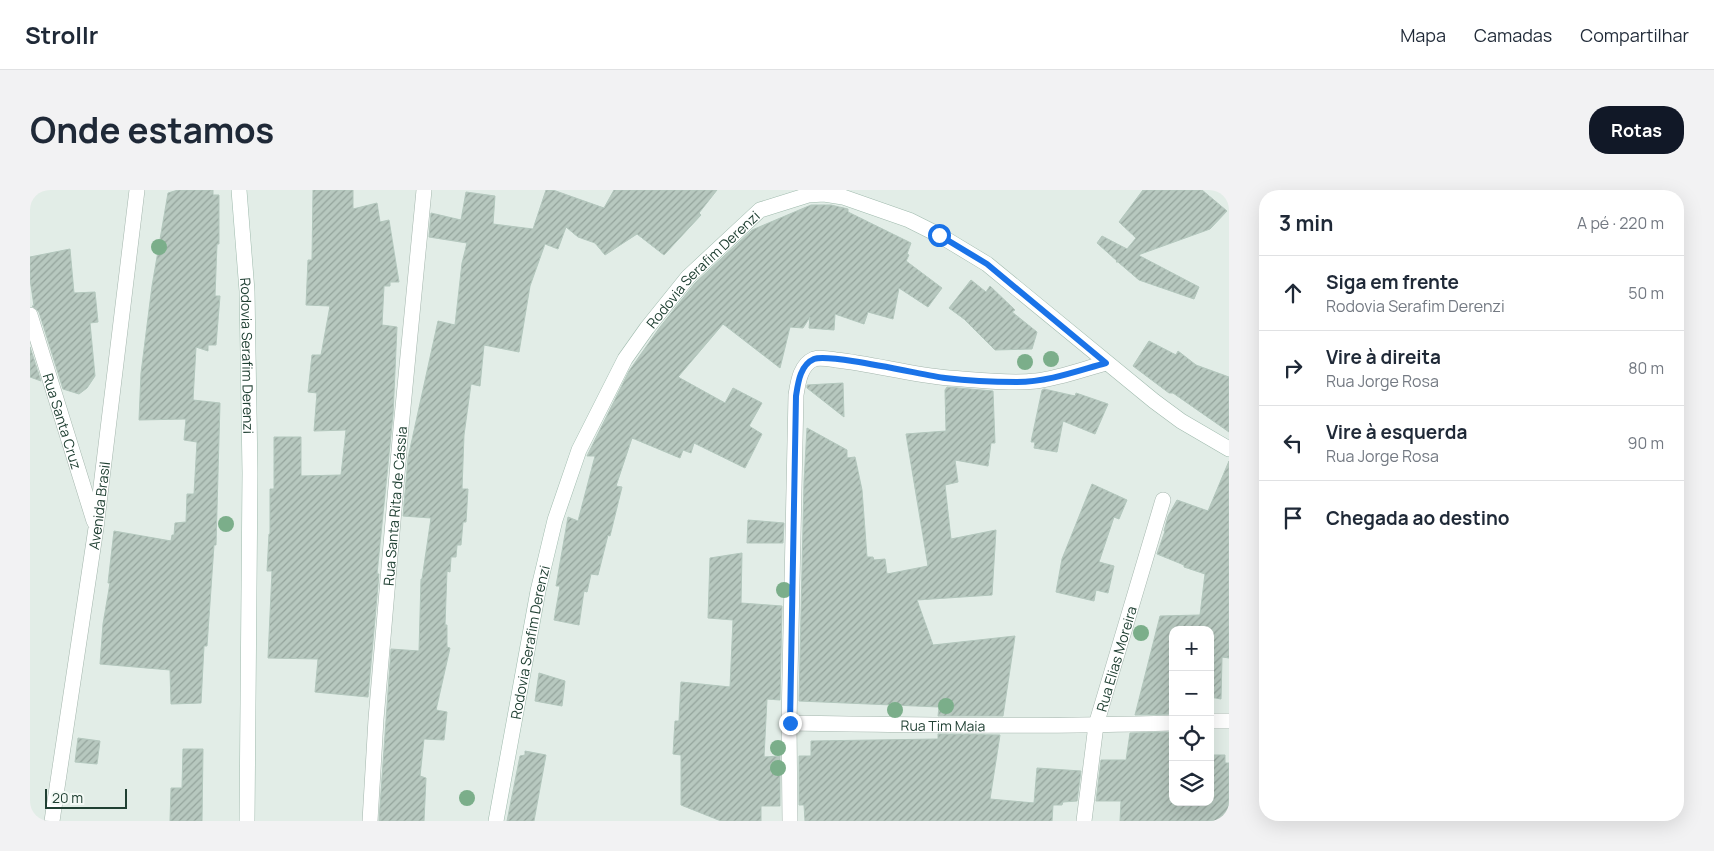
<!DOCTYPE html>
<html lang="pt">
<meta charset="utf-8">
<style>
:root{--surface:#fff;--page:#f2f2f3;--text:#1f2937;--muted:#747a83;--line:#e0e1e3;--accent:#111827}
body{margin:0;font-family:Manrope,sans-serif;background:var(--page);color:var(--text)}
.controls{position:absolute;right:15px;bottom:15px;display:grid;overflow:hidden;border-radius:10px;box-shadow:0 5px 20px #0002}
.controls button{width:45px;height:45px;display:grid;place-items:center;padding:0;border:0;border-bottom:1px solid var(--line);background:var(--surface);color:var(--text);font:25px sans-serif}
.scale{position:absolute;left:15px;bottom:12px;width:82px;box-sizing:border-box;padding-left:5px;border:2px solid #204033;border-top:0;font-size:14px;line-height:18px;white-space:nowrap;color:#204033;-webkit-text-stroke:4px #f3f9f5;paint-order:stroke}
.stop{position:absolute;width:15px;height:15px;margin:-11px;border:4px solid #1a73e8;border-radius:50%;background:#fff}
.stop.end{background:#1a73e8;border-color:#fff;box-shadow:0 1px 5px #0008}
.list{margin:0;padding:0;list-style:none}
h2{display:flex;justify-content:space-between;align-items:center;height:65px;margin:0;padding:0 20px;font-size:21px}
h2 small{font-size:16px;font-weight:400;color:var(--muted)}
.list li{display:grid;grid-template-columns:32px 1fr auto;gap:15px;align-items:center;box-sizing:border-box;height:75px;padding:0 20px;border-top:1px solid var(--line)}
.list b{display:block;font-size:19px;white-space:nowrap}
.list p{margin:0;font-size:16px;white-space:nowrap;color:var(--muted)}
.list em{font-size:16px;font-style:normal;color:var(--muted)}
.icon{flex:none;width:28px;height:28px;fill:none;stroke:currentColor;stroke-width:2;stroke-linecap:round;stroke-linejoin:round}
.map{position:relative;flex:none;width:1199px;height:631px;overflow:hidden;border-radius:20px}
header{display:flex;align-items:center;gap:30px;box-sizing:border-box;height:70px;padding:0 25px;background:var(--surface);border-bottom:1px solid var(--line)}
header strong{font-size:24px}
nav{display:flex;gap:28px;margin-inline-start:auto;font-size:18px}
.intro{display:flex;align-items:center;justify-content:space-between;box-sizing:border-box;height:120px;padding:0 30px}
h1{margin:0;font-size:35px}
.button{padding:12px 22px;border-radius:20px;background:var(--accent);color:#fff;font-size:18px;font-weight:700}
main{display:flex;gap:30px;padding:0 30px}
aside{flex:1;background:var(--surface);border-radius:20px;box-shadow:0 5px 20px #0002}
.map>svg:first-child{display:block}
.building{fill:url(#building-hatch);stroke:#b3c7bd}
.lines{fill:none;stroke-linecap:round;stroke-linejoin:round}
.minor-casing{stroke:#a4b6ad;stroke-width:16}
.secondary-casing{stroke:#9fbaad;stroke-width:16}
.minor{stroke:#fff;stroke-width:15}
.secondary{stroke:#fff;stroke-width:15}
.tree{fill:#7bae8a}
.route{stroke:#1a73e8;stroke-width:6}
.labels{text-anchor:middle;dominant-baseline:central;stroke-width:5;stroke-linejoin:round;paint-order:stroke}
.street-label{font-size:14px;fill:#204033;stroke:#f3f9f5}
</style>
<header>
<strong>Strollr</strong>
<nav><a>Mapa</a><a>Camadas</a><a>Compartilhar</a></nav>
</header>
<div class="intro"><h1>Onde estamos</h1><a class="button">Rotas</a></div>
<main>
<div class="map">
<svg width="1199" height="631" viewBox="0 0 1199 631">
<defs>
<pattern id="building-hatch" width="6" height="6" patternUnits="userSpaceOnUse" patternTransform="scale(1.25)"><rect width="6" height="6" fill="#b7c8bf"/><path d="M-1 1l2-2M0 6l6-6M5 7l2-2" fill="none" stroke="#94a49c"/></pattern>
</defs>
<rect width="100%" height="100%" fill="#e2ede7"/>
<path class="building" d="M 148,0 L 183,0 L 183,5 L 189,5 L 189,54 L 187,54 L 185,106 L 190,106 L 186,155 L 178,155 L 178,161 L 166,157 L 163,210 L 190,213 L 186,355 L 184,355 L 177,456 L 174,456 L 171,513 L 141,514 L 140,480 L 70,474 L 73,434 L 80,393 L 78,393 L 84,341 L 141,351 L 142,345 L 144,345 L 145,333 L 156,332 L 157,304 L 164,304 L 167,252 L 154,250 L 156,229 L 109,230 L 111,183 L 122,96 L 138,3 Z
M 283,0 L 323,0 L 323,19 L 347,13 L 350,32 L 359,30 L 369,92 L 360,92 L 360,96 L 354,96 L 352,135 L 367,137 L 363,225 L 347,384 L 349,384 L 338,507 L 285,502 L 288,469 L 238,468 L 242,381 L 237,381 L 239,344 L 240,344 L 240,299 L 244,299 L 244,247 L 271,247 L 271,286 L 311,285 L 316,240 L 284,241 L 287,203 L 278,202 L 282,165 L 291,165 L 300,116 L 276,115 L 278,70 L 282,70 Z
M 516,0 L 523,0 L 574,18 L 584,0 L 687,0 L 669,23 L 671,25 L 634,65 L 607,44 L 575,65 L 565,53 L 548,47 L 536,37 L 528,59 L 515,54 L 500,96 L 489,162 L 454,155 L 450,196 L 441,194 L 434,245 L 432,299 L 438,299 L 436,332 L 433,332 L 431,355 L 427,355 L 426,367 L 421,367 L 420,382 L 417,381 L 415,435 L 417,435 L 417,457 L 420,458 L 406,520 L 417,522 L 414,550 L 394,549 L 390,586 L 396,588 L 394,631 L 349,631 L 361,459 L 389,461 L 391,389 L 392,389 L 401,328 L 373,326 L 378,268 L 408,131 L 425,135 L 432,73 L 437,53 L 399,47 L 401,23 L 431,30 L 436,2 L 465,6 L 463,34 L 503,39 Z
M 1113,0 L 1172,0 L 1197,21 L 1180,39 L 1108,65 L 1169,97 L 1164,109 L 1109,90 L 1088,72 L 1086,72 L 1087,71 L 1067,53 L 1072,46 L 1097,59 L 1106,48 L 1089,32 Z
M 781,15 L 801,15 L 818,19 L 818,22 L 881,53 L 877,64 L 879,65 L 876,71 L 912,98 L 898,117 L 869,98 L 863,129 L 838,122 L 834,134 L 805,124 L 804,140 L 779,138 L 780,127 L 773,138 L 760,137 L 750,178 L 693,134 L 648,187 L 695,213 L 703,198 L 732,213 L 719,236 L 732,244 L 715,278 L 664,253 L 661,263 L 653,260 L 650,268 L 602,248 L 586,296 L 592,297 L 580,346 L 578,345 L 568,385 L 561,384 L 557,402 L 554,401 L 549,435 L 524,430 L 530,396 L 526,396 L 538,327 L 548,331 L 565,266 L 557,266 L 599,181 L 630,137 L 665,93 L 722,40 Z
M 40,59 L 44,103 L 65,102 L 68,132 L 60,133 L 65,186 L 57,198 L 49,204 L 33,199 L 9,122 L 2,116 L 4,116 L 0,89 L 0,67 Z
M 941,90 L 956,102 L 960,96 L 985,120 L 982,122 L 1007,142 L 1002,159 L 965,160 L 934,129 L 919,118 Z
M 1119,151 L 1146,165 L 1148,161 L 1166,175 L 1199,187 L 1199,242 L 1143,203 L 1139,203 L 1103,176 Z
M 0,157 L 11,191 L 0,187 Z
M 813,193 L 814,227 L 777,198 L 777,195 Z
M 917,197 L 963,201 L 965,253 L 961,253 L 958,276 L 925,270 L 928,292 L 915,295 L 921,349 L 966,340 L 962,405 L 887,410 L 903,455 L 985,446 L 973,526 L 908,526 L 909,517 L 769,511 L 774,292 L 777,238 L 817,260 L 817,268 L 825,267 L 832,300 L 837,367 L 843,367 L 844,370 L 855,369 L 857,384 L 898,376 L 876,244 L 916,241 L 915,200 Z
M 1014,199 L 1045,206 L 1046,203 L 1078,214 L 1065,244 L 1033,231 L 1027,262 L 1004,258 L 1005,252 L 1001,252 L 1012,200 Z
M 1199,271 L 1199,468 L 1192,467 L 1191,509 L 1180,507 L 1180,440 L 1143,440 L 1143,524 L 1105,525 L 1130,426 L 1170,425 L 1175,384 L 1154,377 L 1154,375 L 1127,364 L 1135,341 L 1134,341 L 1138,326 L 1147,310 L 1178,321 Z
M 1062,294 L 1097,310 L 1089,329 L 1084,327 L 1069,372 L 1084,376 L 1078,403 L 1066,400 L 1064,411 L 1026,402 L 1032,369 Z
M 718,330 L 754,333 L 753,353 L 717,353 Z
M 712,363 L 711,413 L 752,416 L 750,510 L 737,509 L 734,567 L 750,566 L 750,616 L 731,616 L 731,631 L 691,631 L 651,615 L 651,565 L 643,564 L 645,531 L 649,531 L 651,492 L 700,497 L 703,430 L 678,428 L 680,368 Z
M 509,483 L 535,491 L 532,516 L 505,511 Z
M 1143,542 L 1143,612 L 1180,612 L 1180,565 L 1195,565 L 1195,573 L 1199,573 L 1199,631 L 1090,631 L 1091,611 L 1066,611 L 1071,570 L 1096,570 L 1100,543 Z
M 908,544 L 970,545 L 960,609 L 1004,613 L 1007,578 L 1051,581 L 1047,611 L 1033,612 L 1032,615 L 1023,615 L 1022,631 L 775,631 L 774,615 L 769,615 L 769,566 L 781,566 L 781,551 L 908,549 Z
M 48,548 L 70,551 L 67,574 L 45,572 Z
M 153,559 L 173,559 L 172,631 L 140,631 L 141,598 L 152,598 Z
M 495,561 L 516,565 L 504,631 L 477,631 L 490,566 L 495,565 Z"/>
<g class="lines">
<g class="minor-casing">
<g id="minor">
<path id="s1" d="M 0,125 L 64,331"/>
<path d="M 1180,531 L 1199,531"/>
<path id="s2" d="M 759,533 C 887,535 1015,537 1143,533"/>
<path id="s3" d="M 22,631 L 66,338 L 107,0"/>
<path id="s4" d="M 340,631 L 346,529 L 371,238 L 394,0"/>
<path d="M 760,631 L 759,533 L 766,205 C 768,193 770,175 784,169 C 790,167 800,169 806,170 C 844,174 881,185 919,188 C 948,190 978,194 1006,191 C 1030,188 1054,179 1076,173"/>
<path id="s5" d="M 1054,631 L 1066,535 L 1133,310"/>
</g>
</g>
<g class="secondary-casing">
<g id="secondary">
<path id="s6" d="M 209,0 L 217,101 L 220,283 L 217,631"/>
<path id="s7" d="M 466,631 L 508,401 L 525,330 L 549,260 L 595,169 L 617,138 L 658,87 L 730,20 L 778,5 L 794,4 L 813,7 L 879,30 L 909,45 L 957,74 L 1124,211 L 1151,231 L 1199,259"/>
</g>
</g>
<use href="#minor" class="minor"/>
<use href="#secondary" class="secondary"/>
</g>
<g class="tree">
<circle cx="129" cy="57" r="8"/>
<circle cx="1021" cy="169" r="8"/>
<circle cx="995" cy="172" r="8"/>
<circle cx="196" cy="334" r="8"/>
<circle cx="754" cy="400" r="8"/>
<circle cx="1111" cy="443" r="8"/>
<circle cx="916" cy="516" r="8"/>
<circle cx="865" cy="520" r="8"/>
<circle cx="748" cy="558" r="8"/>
<circle cx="748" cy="578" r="8"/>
<circle cx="437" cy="608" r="8"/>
</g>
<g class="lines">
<path class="route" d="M 760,533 L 766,206 C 768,193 770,175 784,169 C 799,163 893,185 915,188 C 939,191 964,192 987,192 C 1018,192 1047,181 1076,173 L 957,74 L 909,45"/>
</g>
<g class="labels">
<g class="street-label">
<text stroke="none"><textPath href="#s7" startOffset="602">Rodovia Serafim Derenzi</textPath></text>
<text stroke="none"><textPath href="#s6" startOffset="166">Rodovia Serafim Derenzi</textPath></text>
<text stroke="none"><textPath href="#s1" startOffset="111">Rua Santa Cruz</textPath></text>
<text stroke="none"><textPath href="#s4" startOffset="316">Rua Santa Rita de Cássia</textPath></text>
<text stroke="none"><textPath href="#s3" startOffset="319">Avenida Brasil</textPath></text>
<text stroke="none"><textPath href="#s7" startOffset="182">Rodovia Serafim Derenzi</textPath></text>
<text stroke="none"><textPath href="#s5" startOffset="166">Rua Elias Moreira</textPath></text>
<text stroke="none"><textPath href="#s2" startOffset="154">Rua Tim Maia</textPath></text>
</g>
</g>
</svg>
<div class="controls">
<button>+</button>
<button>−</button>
<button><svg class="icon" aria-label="locate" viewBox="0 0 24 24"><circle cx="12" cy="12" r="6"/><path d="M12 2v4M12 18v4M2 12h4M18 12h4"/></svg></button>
<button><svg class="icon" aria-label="layers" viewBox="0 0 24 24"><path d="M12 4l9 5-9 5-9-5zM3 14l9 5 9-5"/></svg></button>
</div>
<div class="scale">20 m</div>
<div class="stop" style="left:909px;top:45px"></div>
<div class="stop end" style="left:760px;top:533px"></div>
</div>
<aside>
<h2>3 min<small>A pé · 220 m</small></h2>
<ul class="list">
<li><svg class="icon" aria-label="ahead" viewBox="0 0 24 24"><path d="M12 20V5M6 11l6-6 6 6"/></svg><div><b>Siga em frente</b><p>Rodovia Serafim Derenzi</p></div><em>50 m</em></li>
<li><svg class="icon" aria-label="right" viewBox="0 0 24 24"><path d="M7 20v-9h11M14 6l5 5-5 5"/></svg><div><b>Vire à direita</b><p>Rua Jorge Rosa</p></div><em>80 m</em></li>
<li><svg class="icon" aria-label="left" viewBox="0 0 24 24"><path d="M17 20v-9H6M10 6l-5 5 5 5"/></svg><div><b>Vire à esquerda</b><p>Rua Jorge Rosa</p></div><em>90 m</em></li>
<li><svg class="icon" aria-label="arrive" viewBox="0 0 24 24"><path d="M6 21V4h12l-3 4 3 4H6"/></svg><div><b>Chegada ao destino</b></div></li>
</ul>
</aside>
</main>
